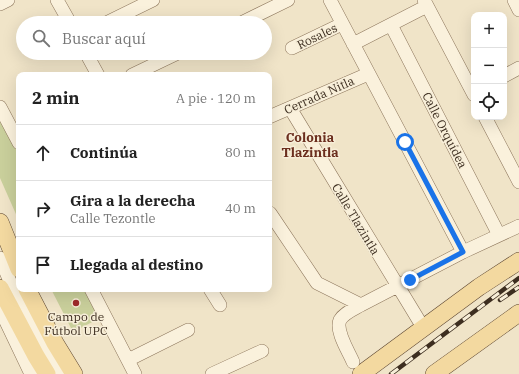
<!DOCTYPE html>
<html lang="es">
<meta charset="utf-8">
<style>
:root{--surface:#fff;--page:#f2f2f2;--text:#222;--muted:#767676;--line:#e0e0e0}
body{margin:0;font-family:"IBM Plex Serif",serif;background:var(--page);color:var(--text)}
.controls{position:absolute;right:12px;top:12px;display:grid;overflow:hidden;border-radius:8px;box-shadow:0 4px 16px #0002}
.controls button{width:36px;height:36px;display:grid;place-items:center;padding:0;border:0;border-bottom:1px solid var(--line);background:var(--surface);color:var(--text);font:20px sans-serif}
.stop{position:absolute;width:12px;height:12px;margin:-9px;border:3px solid #1a73e8;border-radius:50%;background:#fff}
.stop.end{background:#1a73e8;border-color:#fff;box-shadow:0 1px 4px #0008}
.list{margin:0;padding:0;list-style:none}
h2{display:flex;justify-content:space-between;align-items:center;height:52px;margin:0;padding:0 16px;font-size:17px}
h2 small{font-size:13px;font-weight:400;color:var(--muted)}
.list li{display:grid;grid-template-columns:26px 1fr auto;gap:12px;align-items:center;box-sizing:border-box;height:56px;padding:0 16px;border-top:1px solid var(--line)}
.list b{display:block;font-size:15px;white-space:nowrap}
.list p{margin:0;font-size:13px;white-space:nowrap;color:var(--muted)}
.list em{font-size:13px;font-style:normal;color:var(--muted)}
.icon{flex:none;width:22px;height:22px;fill:none;stroke:currentColor;stroke-width:2;stroke-linecap:round;stroke-linejoin:round}
.map{position:relative;flex:none;width:519px;height:374px;overflow:hidden}
.search{position:absolute;background:var(--surface);box-shadow:0 4px 16px #0002;left:16px;top:16px;width:256px;height:44px;display:flex;align-items:center;gap:10px;box-sizing:border-box;padding:0 14px;border-radius:22px;color:var(--muted);font-size:15px}
.panel{position:absolute;background:var(--surface);box-shadow:0 4px 16px #0002;left:16px;top:72px;width:256px;height:220px;border-radius:8px}
.map>svg:first-child{display:block}
.green{fill:#c9cf9b}
.lines{fill:none;stroke-linecap:round;stroke-linejoin:round}
.minor-casing{stroke:#8d765c;stroke-width:14}
.major-casing{stroke:#5b4430;stroke-width:18}
.minor{stroke:#faf1dc;stroke-width:13}
.major{stroke:#f3d9a0;stroke-width:17}
.rail-casing{stroke:#3d2e20;stroke-width:4.5}
.rail{stroke:#f7eed8;stroke-width:3;stroke-dasharray:9;stroke-linecap:butt}
.route{stroke:#1a73e8;stroke-width:5}
.poi-dot{fill:#9e2a2b;stroke:#f7eed8;stroke-width:1.5}
.labels{text-anchor:middle;dominant-baseline:central;stroke-width:3;stroke-linejoin:round;paint-order:stroke}
.street-label{font-size:12px;fill:#3d2e20;stroke:#f7eed8}
.poi-label{font-size:12px;fill:#3d2e20;stroke:#f7eed8}
.neighbourhood-label{font-size:13px;font-weight:bold;fill:#6b2e1e;stroke:#f7eed8}
</style>
<div class="map">
<svg width="519" height="374" viewBox="0 0 519 374">
<rect width="100%" height="100%" fill="#f0e4c8"/>
<path class="green" d="M 0,110 L 19,150 L 19,221 L 0,178 Z
M 51,289 L 87,289 L 102,317 L 73,332 Z"/>
<g class="lines">
<g class="minor-casing">
<path id="minor" d="M 57,0 L 70,23
M 330,0 L 463,252
M 424,0 L 474,95
M 514,0 L 519,10
M 0,4 L 8,0
M 106,23 L 153,0
M 241,23 L 288,0
M 391,25 L 499,235
M 353,44 L 427,6
M 292,48 L 342,24
M 86,53 L 98,75
M 132,75 L 178,53
M 504,76 L 519,68
M 0,107 L 19,143
M 290,108 L 424,329
M 269,117 L 368,74
M 485,117 L 519,182
M 270,213 L 317,283 L 361,305
M 0,258 L 21,307 L 58,374
M 91,289 L 135,374
M 210,289 L 220,305
M 0,309 L 31,374
M 128,360 L 188,330
M 353,362 C 349,352 335,331 340,320 C 344,313 354,309 361,305 L 463,252 L 519,226
M 212,374 L 262,351"/>
</g>
<g class="major-casing">
<path id="major" d="M 0,222 L 19,269
M 0,288 L 36,356 L 47,374
M 27,289 L 55,343 L 74,374
M 361,374 L 479,287 L 519,261
M 434,374 L 519,313"/>
</g>
<use href="#minor" class="minor"/>
<use href="#major" class="major"/>
<g class="rail-casing">
<path id="rail" d="M 500,300 L 519,287
M 391,374 L 519,278"/>
</g>
<use href="#rail" class="rail"/>
</g>
<g class="lines">
<path class="route" d="M 405,142 L 463,252 L 410,280"/>
</g>
<circle class="poi-dot" cx="76" cy="303" r="4"/>
<g class="labels">
<g class="street-label">
<text transform="translate(317 36) rotate(-26)">Rosales</text>
<text transform="translate(319 95) rotate(-24)">Cerrada Nitla</text>
<text transform="translate(445 130) rotate(63)">Calle Orquídea</text>
<text transform="translate(356 219) rotate(59)">Calle Tlazintla</text>
</g>
<g class="poi-label">
<text x="76" y="316">Campo de<tspan x="76" dy="14">Fútbol UPC</tspan></text>
</g>
<g class="neighbourhood-label">
<text x="310" y="137">Colonia<tspan x="310" dy="15">Tlazintla</tspan></text>
</g>
</g>
</svg>
<div class="controls">
<button>+</button>
<button>−</button>
<button><svg class="icon" aria-label="locate" viewBox="0 0 24 24"><circle cx="12" cy="12" r="6"/><path d="M12 2v4M12 18v4M2 12h4M18 12h4"/></svg></button>
</div>
<div class="stop" style="left:405px;top:142px"></div>
<div class="stop end" style="left:410px;top:280px"></div>
<div class="search"><svg class="icon" aria-label="search" viewBox="0 0 24 24"><circle cx="10" cy="10" r="6"/><path d="M15 15l6 6"/></svg>Buscar aquí</div>
<section class="panel">
<h2>2 min<small>A pie · 120 m</small></h2>
<ul class="list">
<li><svg class="icon" aria-label="ahead" viewBox="0 0 24 24"><path d="M12 20V5M6 11l6-6 6 6"/></svg><div><b>Continúa</b></div><em>80 m</em></li>
<li><svg class="icon" aria-label="right" viewBox="0 0 24 24"><path d="M7 20v-9h11M14 6l5 5-5 5"/></svg><div><b>Gira a la derecha</b><p>Calle Tezontle</p></div><em>40 m</em></li>
<li><svg class="icon" aria-label="arrive" viewBox="0 0 24 24"><path d="M6 21V4h12l-3 4 3 4H6"/></svg><div><b>Llegada al destino</b></div></li>
</ul>
</section>
</div>
